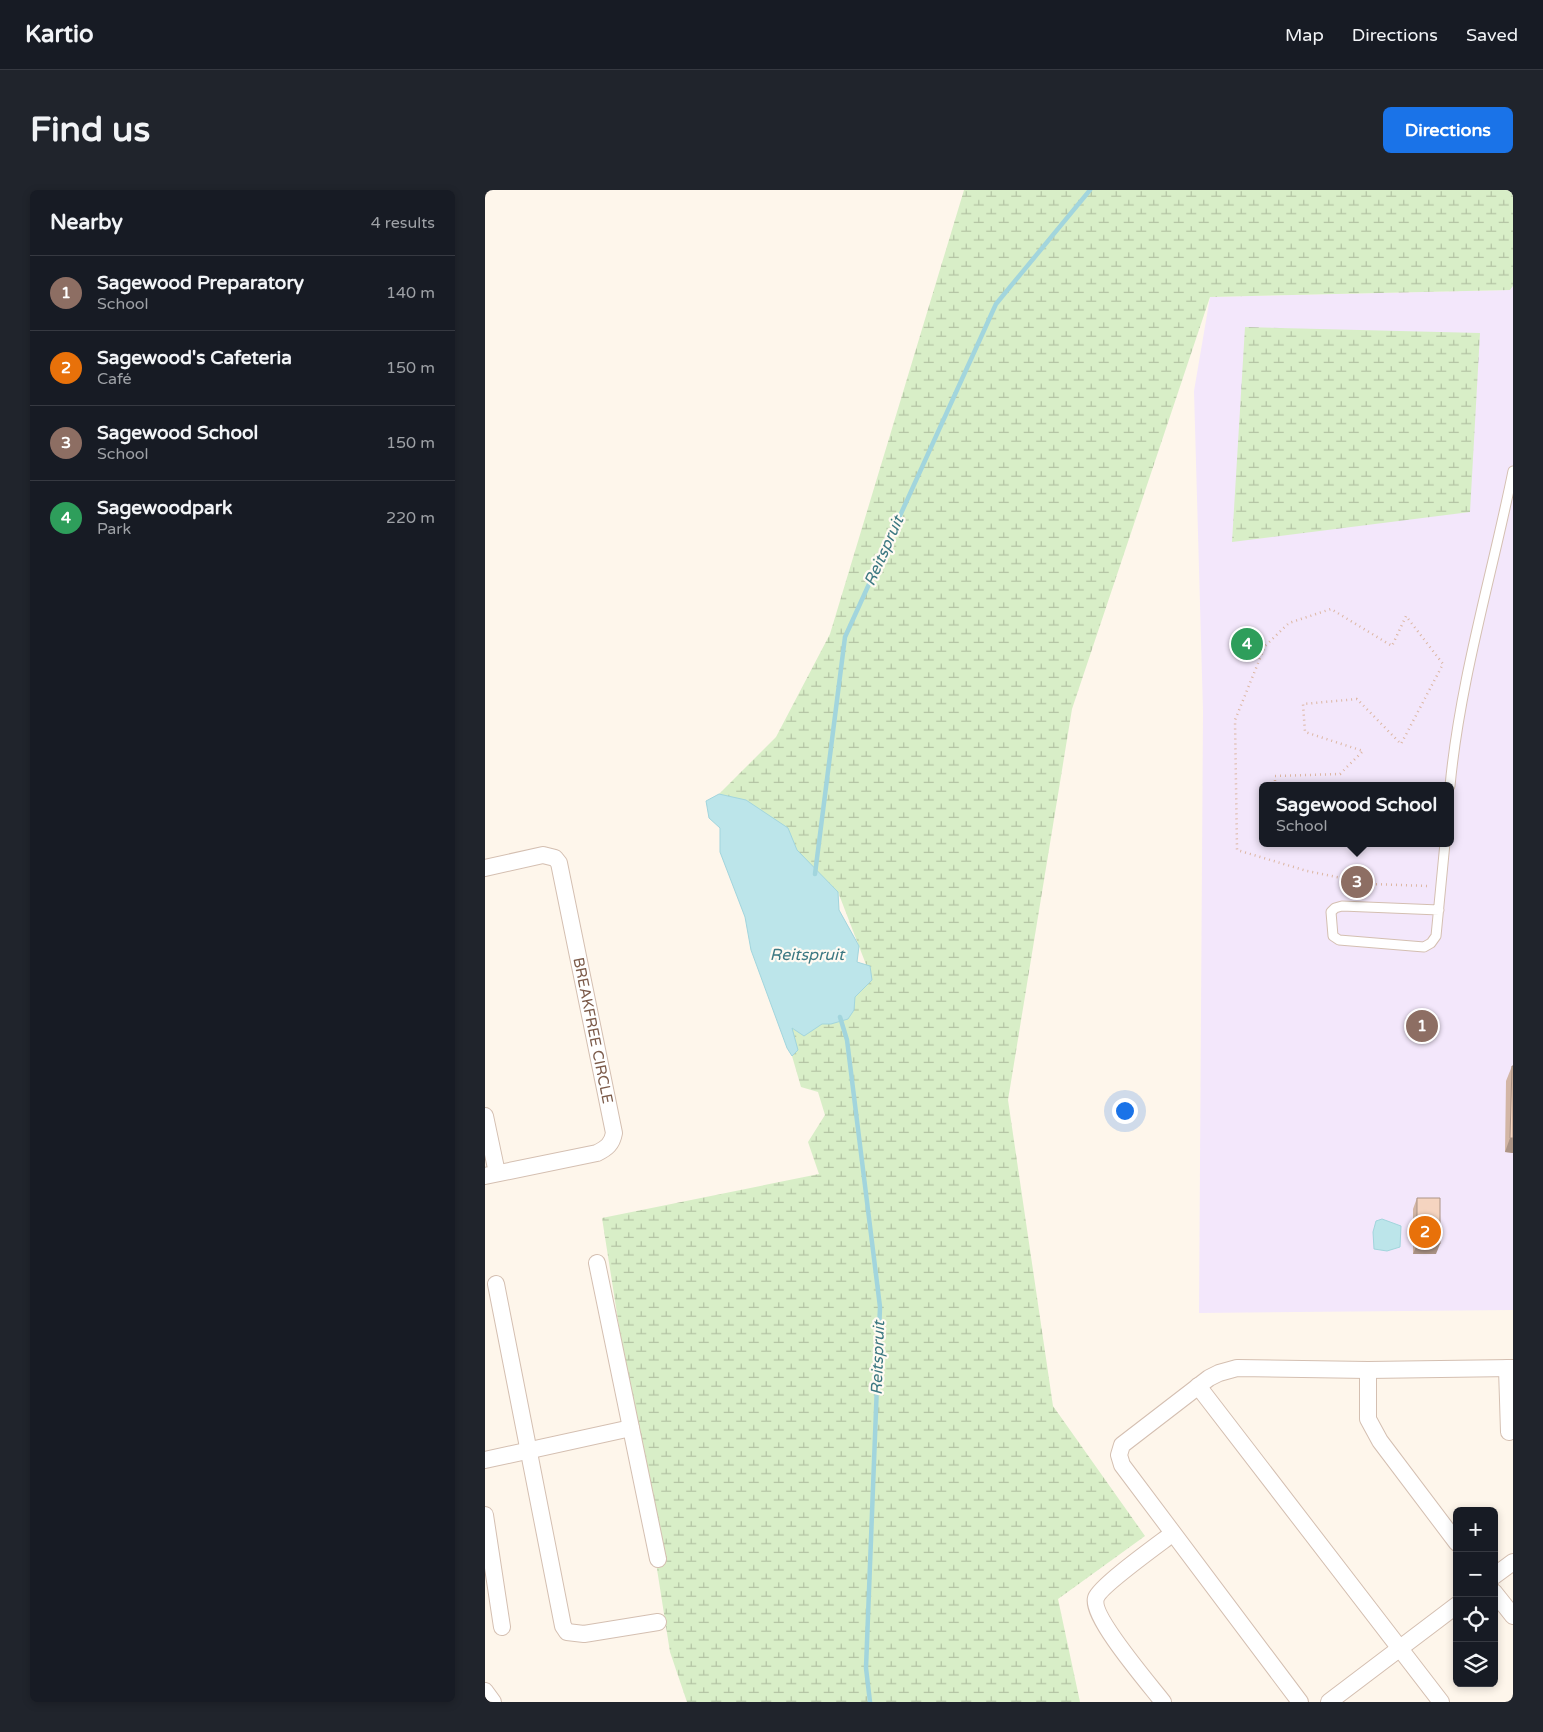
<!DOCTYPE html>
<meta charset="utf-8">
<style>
:root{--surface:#171b24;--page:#20242c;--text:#f1f3f6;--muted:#9ea1a6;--line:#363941;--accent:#1a73e8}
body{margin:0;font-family:"Varela Round",sans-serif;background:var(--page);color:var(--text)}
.controls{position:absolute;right:15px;bottom:15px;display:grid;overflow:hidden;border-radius:8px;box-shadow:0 2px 8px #0003}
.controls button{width:45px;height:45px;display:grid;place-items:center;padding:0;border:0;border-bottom:1px solid var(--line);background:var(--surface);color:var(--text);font:25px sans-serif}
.you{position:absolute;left:639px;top:920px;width:18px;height:18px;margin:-12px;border:4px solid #fff;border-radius:50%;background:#1a73e8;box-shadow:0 0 0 8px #1a73e833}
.badge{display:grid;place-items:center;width:32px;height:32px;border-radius:50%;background:var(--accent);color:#fff;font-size:16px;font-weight:700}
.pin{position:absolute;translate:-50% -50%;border:2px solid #fff;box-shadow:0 1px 5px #0006}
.popup{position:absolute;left:774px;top:592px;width:195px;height:65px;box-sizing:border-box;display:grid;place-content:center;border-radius:8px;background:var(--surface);filter:drop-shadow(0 1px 4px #0005);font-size:16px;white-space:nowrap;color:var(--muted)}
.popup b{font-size:19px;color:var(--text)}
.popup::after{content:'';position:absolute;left:50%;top:100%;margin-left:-10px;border:10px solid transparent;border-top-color:var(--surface)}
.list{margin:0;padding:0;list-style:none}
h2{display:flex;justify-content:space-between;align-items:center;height:65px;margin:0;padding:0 20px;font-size:21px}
h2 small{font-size:16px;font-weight:400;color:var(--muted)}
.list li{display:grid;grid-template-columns:32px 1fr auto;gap:15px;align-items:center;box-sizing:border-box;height:75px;padding:0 20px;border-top:1px solid var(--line)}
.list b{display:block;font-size:19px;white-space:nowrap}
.list p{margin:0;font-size:16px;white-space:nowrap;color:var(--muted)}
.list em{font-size:16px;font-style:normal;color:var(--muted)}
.icon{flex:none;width:28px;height:28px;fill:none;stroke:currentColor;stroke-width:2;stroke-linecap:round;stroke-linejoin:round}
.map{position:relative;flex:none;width:1028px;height:1512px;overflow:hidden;border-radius:8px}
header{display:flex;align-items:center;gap:30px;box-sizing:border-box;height:70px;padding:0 25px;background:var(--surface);border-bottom:1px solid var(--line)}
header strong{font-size:24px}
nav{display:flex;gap:28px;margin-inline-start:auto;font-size:18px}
.intro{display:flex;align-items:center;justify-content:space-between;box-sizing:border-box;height:120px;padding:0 30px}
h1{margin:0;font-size:35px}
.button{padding:12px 22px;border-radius:8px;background:var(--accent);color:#fff;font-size:18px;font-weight:700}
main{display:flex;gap:30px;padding:0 30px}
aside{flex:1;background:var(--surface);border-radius:8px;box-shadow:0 2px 8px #0003}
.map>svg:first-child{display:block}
.education{fill:#f3e7fb;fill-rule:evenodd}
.wetland{fill:url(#wetland-marsh)}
.water{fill:#bce5ea;stroke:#a2d5dd}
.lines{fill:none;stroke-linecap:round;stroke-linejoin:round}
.stream{stroke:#a2d5dd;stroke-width:4.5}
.service-casing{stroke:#d4bfb1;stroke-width:11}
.minor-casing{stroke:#d4bfb1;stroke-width:18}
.path{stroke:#dcb6a2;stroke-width:2.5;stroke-dasharray:1 4;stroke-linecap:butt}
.service{stroke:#fff;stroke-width:9}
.minor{stroke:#fff;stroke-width:16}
.wall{fill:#d3b6a5}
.shaded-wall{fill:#ac9486}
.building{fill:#f5d4c0;stroke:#ac9486}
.labels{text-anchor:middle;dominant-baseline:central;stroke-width:4.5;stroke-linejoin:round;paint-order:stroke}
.street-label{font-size:15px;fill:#7c5b4a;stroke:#fffaf2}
.water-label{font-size:16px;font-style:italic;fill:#3c7882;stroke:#fffaf2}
</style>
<header>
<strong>Kartio</strong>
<nav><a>Map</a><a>Directions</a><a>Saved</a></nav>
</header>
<div class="intro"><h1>Find us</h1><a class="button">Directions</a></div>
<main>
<aside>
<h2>Nearby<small>4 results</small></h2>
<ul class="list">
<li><span class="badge" style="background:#8d6e63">1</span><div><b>Sagewood Preparatory</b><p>School</p></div><em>140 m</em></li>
<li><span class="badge" style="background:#e8710a">2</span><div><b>Sagewood's Cafeteria</b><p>Café</p></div><em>150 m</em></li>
<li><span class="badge" style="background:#8d6e63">3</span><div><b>Sagewood School</b><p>School</p></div><em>150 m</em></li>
<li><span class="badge" style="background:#2e9e5b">4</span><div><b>Sagewoodpark</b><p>Park</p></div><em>220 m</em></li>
</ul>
</aside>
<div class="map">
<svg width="1028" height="1512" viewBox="0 0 1028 1512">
<defs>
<pattern id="wetland-marsh" width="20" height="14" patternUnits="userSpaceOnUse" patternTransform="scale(1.25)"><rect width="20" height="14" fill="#d8eec7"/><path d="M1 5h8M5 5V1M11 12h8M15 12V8" fill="none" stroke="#b4c4a4"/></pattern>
</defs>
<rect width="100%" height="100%" fill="#fef6eb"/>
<path class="education" d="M 1028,96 L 1028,1120 L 714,1123 L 718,521 L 709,201 L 725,107 L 1025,100 ZM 778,596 L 966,596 L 966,653 L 778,653 Z"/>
<path class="wetland" d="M 479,0 L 1028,0 L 1028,96 L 1025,100 L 725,107 L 587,519 L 523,910 L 568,1216 L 660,1346 L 573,1409 L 595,1512 L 202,1512 L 185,1462 L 117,1028 L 334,984 L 323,952 L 340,925 L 333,902 L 316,897 L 307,866 L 307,837 L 387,790 L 353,702 L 337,686 L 234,604 L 291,547 L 345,444 Z
M 760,137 L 995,143 L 985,322 L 747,352 Z"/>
<path class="water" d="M 234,604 L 261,610 L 303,638 L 312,660 L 353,702 L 354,720 L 374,756 L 372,772 L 385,776 L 387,790 L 370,807 L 369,820 L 363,829 L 346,834 L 337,834 L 319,846 L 307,838 L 313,860 L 307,866 L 302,858 L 266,760 L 260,727 L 235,662 L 235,638 L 224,628 L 221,611 Z
M 897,1029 L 916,1036 L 915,1057 L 902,1061 L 889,1059 L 888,1042 L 891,1031 Z"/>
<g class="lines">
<path class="stream" d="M 330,684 L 360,447 L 511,114 L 605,0
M 355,827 L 362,850 L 395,1117 L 381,1478 L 385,1512"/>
<g class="service-casing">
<path id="service" d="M 965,596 C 975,490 1007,385 1028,281
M 954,720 L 857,716 L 850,718 L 846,722 L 848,746 L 854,750 L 939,757 L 946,753 L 951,746 L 960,653"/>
</g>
<g class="minor-casing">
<g id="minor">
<path id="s1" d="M 0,678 L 58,665 L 70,668 L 74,673 L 129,943 C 127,954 122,958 112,963 L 0,986"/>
<path d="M 0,926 L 12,983"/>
<path d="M 112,1073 L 173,1369"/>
<path d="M 11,1094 L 78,1436 L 82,1442 L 99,1444 L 173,1432"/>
<path d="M 1022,1178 L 1024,1242"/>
<path d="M 883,1180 L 883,1229 L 895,1251 L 972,1353"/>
<path d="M 713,1196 L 956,1512"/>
<path d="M 0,1270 L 146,1238"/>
<path d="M 0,1325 L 17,1437"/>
<path d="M 1009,1386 L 1028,1372"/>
<path d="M 1009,1402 L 1028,1426"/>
<path d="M 0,1501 L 8,1512"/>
<path d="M 678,1512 C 665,1495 605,1426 611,1408 C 615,1396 674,1354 687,1344"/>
<path d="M 815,1512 L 637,1275 L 634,1265 L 637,1255 L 724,1188 L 734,1183 L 752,1178 L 883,1180 L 1028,1178"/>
<path d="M 844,1512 L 972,1415"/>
</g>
</g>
<path class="path" d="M 790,596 L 790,586 L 855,584 L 878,561 L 820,542 L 818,514 L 872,509 L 916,554 L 958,474 L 921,426 L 907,456 L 846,419 L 804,433 L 780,456 L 750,530 L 752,660 L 822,681 L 886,694 L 944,696"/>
<use href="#service" class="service"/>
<use href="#minor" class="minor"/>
</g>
<path class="wall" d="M 1027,876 L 1028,876 L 1028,963 L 1020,962 L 1021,891 Z
M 932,1008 L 951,1064 L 928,1064 L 928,1019 Z"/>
<path class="shaded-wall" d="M 1025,948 L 1028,948 L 1028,963 L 1020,962 Z
M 932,1054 L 955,1054 L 951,1064 L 928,1064 Z"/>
<path class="building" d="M 1027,876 L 1028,876 L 1028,948 L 1025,948 Z
M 932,1008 L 955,1008 L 955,1054 L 932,1054 Z"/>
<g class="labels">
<g class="street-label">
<text stroke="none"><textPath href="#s1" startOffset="249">BREAKFREE CIRCLE</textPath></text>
</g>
<g class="water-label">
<text transform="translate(399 361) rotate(-66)">Reitspruit</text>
<text x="322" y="765">Reitspruit</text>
<text transform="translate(393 1168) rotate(-88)">Reitspruit</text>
</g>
</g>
</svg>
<div class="controls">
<button>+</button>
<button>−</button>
<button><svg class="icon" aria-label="locate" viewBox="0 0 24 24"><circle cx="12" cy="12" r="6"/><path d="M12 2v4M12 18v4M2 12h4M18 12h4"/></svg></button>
<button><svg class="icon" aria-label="layers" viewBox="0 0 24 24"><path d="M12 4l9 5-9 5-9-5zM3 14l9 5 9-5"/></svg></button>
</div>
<div class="you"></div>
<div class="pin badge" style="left:937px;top:836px;background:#8d6e63">1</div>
<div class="pin badge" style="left:940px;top:1042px;background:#e8710a">2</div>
<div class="pin badge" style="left:872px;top:692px;background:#8d6e63">3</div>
<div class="popup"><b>Sagewood School</b>School</div>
<div class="pin badge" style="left:762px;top:454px;background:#2e9e5b">4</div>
</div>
</main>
